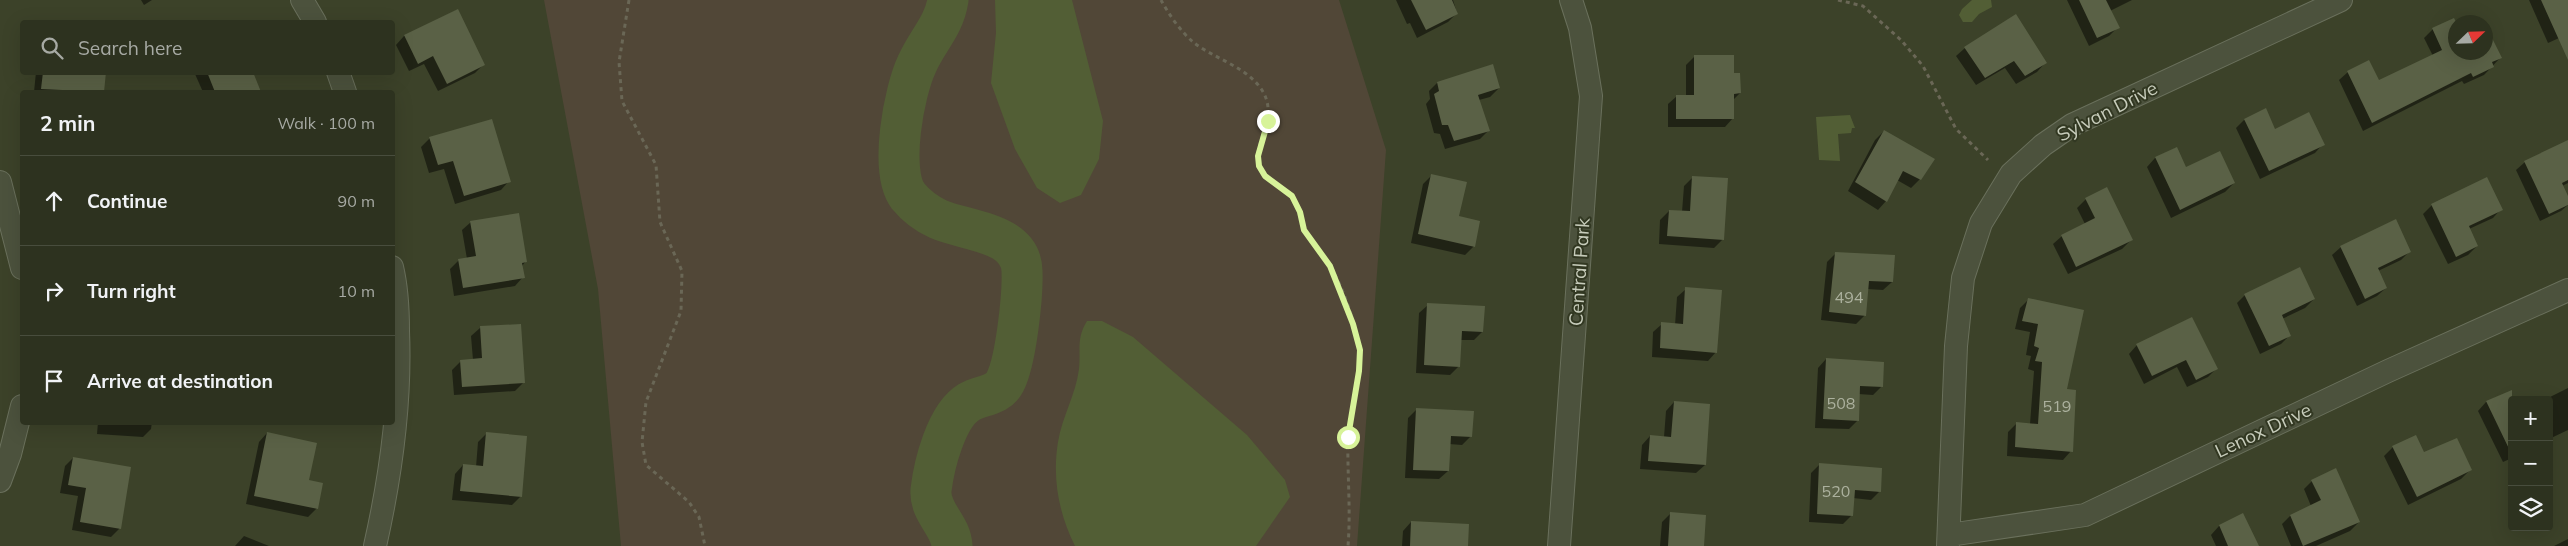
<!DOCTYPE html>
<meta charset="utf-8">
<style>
:root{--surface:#2d321f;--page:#353a28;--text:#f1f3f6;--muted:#a7aaa4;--line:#484d3d}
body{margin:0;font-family:Mulish,sans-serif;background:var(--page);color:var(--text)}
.controls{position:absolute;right:15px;bottom:15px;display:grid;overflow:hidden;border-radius:5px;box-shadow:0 5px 20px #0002}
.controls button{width:45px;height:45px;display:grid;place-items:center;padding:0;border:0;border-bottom:1px solid var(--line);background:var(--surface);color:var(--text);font:25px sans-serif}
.compass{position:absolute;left:2448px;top:15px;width:45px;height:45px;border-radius:50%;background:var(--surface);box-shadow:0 5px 20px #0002;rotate:67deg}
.stop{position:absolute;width:15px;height:15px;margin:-11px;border:4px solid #d7f399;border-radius:50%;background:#fff}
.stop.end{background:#d7f399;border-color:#fff;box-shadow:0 1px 5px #0008}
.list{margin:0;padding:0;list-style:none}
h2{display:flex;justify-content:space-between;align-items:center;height:65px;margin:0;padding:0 20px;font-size:21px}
h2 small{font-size:16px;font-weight:400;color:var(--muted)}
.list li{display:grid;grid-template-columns:32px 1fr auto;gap:15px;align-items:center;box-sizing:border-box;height:90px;padding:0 20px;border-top:1px solid var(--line)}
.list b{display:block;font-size:19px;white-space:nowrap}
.list em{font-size:16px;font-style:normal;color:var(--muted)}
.icon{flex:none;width:28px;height:28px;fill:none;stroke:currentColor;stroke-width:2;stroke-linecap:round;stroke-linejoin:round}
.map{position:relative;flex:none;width:2568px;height:546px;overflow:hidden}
.search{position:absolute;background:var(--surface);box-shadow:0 5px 20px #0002;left:20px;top:20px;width:375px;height:55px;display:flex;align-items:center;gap:12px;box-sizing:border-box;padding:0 18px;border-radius:5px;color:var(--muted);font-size:19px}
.panel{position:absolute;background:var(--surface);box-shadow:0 5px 20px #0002;left:20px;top:90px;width:375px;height:335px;border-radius:5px}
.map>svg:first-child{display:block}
.green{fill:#514737}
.water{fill:#525e35}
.shadow{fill:#0007}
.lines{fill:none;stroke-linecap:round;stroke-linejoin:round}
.river{stroke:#525e35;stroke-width:41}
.building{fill:#5a6146}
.minor-casing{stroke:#6a705c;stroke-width:24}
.path{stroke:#6a6756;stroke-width:3;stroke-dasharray:4 4;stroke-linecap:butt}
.minor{stroke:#4c523d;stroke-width:22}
.route{stroke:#d7f399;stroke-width:6}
.labels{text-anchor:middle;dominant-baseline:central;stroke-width:4;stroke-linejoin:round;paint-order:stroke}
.number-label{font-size:16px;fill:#acb19e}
.street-label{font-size:19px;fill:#c7ccbb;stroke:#323822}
</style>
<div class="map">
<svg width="2568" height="546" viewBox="0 0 2568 546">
<rect width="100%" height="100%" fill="#3c4229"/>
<path class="green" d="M 1339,0 L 1386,150 L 1357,546 L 621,546 L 598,289 L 544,0 Z"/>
<path class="water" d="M 995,0 L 1072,0 L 1103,121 L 1099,159 L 1081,195 L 1060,203 L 1037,188 L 1015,149 L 991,83 L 996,33 Z
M 1972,0 L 1991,0 L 1992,7 L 1979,14 L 1972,22 L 1963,22 L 1959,15 L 1962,9 Z
M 1850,115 L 1855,128 L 1852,128 L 1851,133 L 1838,134 L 1840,161 L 1819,160 L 1816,117 Z
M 1087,321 L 1102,321 L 1133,337 L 1247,435 L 1285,480 L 1290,497 L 1256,546 L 1075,546 C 1059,514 1052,479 1058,442 C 1062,417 1076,394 1079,369 C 1081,349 1076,339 1087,321 Z"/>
<path class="shadow" d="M 141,0 L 152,0 L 144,5 Z
M 1396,0 L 1453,0 L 1457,13 L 1448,22 L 1417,38 L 1410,23 L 1407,24 Z
M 2067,0 L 2132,0 L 2110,11 L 2118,27 L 2109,36 L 2089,46 Z
M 2529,0 L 2568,0 L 2568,34 L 2548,43 Z
M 457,10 L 483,65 L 475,73 L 438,91 L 424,64 L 409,71 L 396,45 L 404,36 Z
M 2433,29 L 2456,52 L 2486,52 L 2487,29 L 2500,58 L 2484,75 L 2464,84 L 2462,81 L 2363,131 L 2339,80 L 2348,72 L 2378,82 L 2433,56 L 2424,38 Z
M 1965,48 L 2045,63 L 2037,72 L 2016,84 L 2005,68 L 1976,85 L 1956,56 Z
M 1694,57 L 1733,74 L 1740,93 L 1733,100 L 1733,118 L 1725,127 L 1668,127 L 1668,104 L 1677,96 L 1686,96 L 1686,65 Z
M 36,72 L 104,72 L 102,92 L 34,92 Z
M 197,72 L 259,72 L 253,76 L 260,92 L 203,92 L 195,74 Z
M 1437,83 L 1499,88 L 1490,97 L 1479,100 L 1488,131 L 1480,139 L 1445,149 L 1440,134 L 1434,133 L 1426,104 L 1430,99 L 1429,91 Z
M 2244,120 L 2275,130 L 2323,144 L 2315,153 L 2260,179 L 2236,128 Z
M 1884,131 L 1920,179 L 1911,188 L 1897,180 L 1886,201 L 1878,210 L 1848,191 L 1875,140 Z
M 430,138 L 509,181 L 501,190 L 455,204 L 444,169 L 429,173 L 421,147 Z
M 2568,142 L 2568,183 L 2562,186 L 2568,199 L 2568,205 L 2561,211 L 2540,221 L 2516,170 L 2525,162 Z
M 2176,148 L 2186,169 L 2234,183 L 2225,192 L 2171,218 L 2147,167 L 2155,158 Z
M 1432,175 L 1474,246 L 1465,255 L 1411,243 L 1423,184 Z
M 1693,177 L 1723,239 L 1714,248 L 1659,244 L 1660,220 L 1669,211 L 1682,212 L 1684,186 Z
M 2086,199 L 2131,240 L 2122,249 L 2068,274 L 2053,244 L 2062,236 L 2085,224 L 2077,208 Z
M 2432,205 L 2501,209 L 2493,218 L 2469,229 L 2477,246 L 2468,255 L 2448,264 L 2423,214 Z
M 471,222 L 526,261 L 522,266 L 523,277 L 515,286 L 454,296 L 450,269 L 459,260 L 467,259 L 462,230 Z
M 2341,247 L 2410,251 L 2401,260 L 2378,271 L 2386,288 L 2377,296 L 2357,306 L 2332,255 Z
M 1836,253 L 1892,282 L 1883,290 L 1867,289 L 1865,315 L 1856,324 L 1821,320 L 1827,262 Z
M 1686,289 L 1716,352 L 1708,361 L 1652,357 L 1653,332 L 1662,324 L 1675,325 L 1677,297 Z
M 2245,295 L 2314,299 L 2305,308 L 2282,319 L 2290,335 L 2281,344 L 2260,354 L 2237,303 Z
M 2029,299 L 2065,390 L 2071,451 L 2063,460 L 2007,456 L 2008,432 L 2017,423 L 2030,424 L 2034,371 L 2028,369 L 2031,356 L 2026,355 L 2030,332 L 2015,329 L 2020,308 Z
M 1428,305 L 1482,332 L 1474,340 L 1460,340 L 1459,366 L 1450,375 L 1416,373 L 1419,313 Z
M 520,325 L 523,383 L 515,391 L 454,395 L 452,370 L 461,361 L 473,360 L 471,336 L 480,328 Z
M 2137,345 L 2216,369 L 2208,377 L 2187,387 L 2177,367 L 2144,384 L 2129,354 Z
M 1826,359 L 1882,386 L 1873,395 L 1858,394 L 1858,420 L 1849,429 L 1815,428 L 1818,368 Z
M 2568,388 L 2568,430 L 2549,439 L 2549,400 L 2544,400 Z
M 2508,393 L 2512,401 L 2512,458 L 2503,462 L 2478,411 L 2486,402 Z
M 1674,402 L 1705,465 L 1696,473 L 1640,469 L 1642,445 L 1650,436 L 1664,437 L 1666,411 Z
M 1417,409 L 1471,436 L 1462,445 L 1449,444 L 1448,471 L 1439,479 L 1405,478 L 1408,418 Z
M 98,422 L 152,422 L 151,429 L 143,437 L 97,434 Z
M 267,433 L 307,481 L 317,508 L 308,517 L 246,504 L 259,442 Z
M 487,433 L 521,496 L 512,505 L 452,500 L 455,474 L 463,465 L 476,467 L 478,442 Z
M 2393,447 L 2423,454 L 2470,470 L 2461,479 L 2408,505 L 2384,456 Z
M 73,458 L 130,468 L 119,529 L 111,537 L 72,530 L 78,496 L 60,493 L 65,466 Z
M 1820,464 L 1879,492 L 1871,500 L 1853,498 L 1851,516 L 1843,524 L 1809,522 L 1811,473 Z
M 2312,481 L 2359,522 L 2350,531 L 2316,546 L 2291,546 L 2282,524 L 2290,516 L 2311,506 L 2304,489 Z
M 1671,513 L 1703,546 L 1660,546 L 1662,522 Z
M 2243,515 L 2257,546 L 2216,546 L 2211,535 L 2219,526 Z
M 1411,522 L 1466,546 L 1402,546 L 1403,531 Z
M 244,536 L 269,546 L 235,546 Z
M 2568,539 L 2568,546 L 2554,546 Z"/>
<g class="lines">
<path class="river" d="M 948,0 C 944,26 927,41 917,64 C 904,91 889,171 908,196 C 917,207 925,213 938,219 C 964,231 1021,231 1022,271 C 1023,295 1016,361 1005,382 C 998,396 981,395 969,402 C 946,416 934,465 931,490 C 929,512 951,525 952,546"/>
</g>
<path class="building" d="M 1411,0 L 1452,0 L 1458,14 L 1426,30 Z
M 2079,0 L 2106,0 L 2120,28 L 2097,38 Z
M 2541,0 L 2568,0 L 2568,60 Z
M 458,9 L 485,65 L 447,84 L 433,56 L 418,64 L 404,35 Z
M 2016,14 L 2047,63 L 2025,76 L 2014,61 L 1985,78 L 1964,47 Z
M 2454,18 L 2456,22 L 2456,52 L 2486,52 L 2486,29 L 2487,28 L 2502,58 L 2492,62 L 2494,67 L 2473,77 L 2471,73 L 2372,123 L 2347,71 L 2369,60 L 2379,80 L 2442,50 L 2432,28 Z
M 1694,55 L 1734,55 L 1734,73 L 1740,73 L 1741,93 L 1734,94 L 1734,119 L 1676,119 L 1676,95 L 1694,95 Z
M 1493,64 L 1500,88 L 1478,95 L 1490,131 L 1454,141 L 1448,125 L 1442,125 L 1434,94 L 1439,91 L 1437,82 Z
M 43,72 L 106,72 L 104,92 L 41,89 Z
M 207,72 L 253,72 L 261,92 L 215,92 Z
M 2266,108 L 2275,129 L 2309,112 L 2325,145 L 2269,171 L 2244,119 Z
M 492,119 L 511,182 L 464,196 L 453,161 L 438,165 L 429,137 Z
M 1884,130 L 1935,159 L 1921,180 L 1903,171 L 1887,202 L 1855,182 Z
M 2568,140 L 2568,180 L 2562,183 L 2568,196 L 2568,205 L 2549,214 L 2524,161 Z
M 2177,147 L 2186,167 L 2220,151 L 2235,183 L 2180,210 L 2155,157 Z
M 1431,174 L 1467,182 L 1459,216 L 1480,221 L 1475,247 L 1418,234 Z
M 1692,176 L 1728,178 L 1724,240 L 1667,236 L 1669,210 L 1690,211 Z
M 2487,177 L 2503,210 L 2469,226 L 2478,246 L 2456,257 L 2431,204 Z
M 2107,187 L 2133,240 L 2076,267 L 2061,235 L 2095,218 L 2085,198 Z
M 519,213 L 527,262 L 522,263 L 525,278 L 463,288 L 458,259 L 476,256 L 470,221 Z
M 2396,219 L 2411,252 L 2378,268 L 2387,288 L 2365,299 L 2340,246 Z
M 1835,252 L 1895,255 L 1893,282 L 1869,281 L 1866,316 L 1829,312 Z
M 2300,267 L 2315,299 L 2282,315 L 2291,336 L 2269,346 L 2244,294 Z
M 1685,287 L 1722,290 L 1717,353 L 1660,348 L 1661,322 L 1683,324 Z
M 2028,298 L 2084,310 L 2067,389 L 2076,390 L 2073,452 L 2015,447 L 2016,422 L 2038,424 L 2042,362 L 2035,361 L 2039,348 L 2034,346 L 2038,324 L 2022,321 Z
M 1427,303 L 1485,306 L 1483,332 L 1462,331 L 1460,367 L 1424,365 Z
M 2192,317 L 2218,369 L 2196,380 L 2186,360 L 2152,376 L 2136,344 Z
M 521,324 L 525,383 L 462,387 L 460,360 L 482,358 L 480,326 Z
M 1826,358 L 1884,362 L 1883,387 L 1860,386 L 1859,421 L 1823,419 Z
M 2512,390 L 2512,455 L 2486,401 Z
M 1674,401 L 1710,404 L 1706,465 L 1648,461 L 1650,435 L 1671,437 Z
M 1416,408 L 1474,411 L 1472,437 L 1451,436 L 1449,471 L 1413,470 Z
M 267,432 L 317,443 L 309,480 L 323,483 L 318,509 L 254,496 Z
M 486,432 L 527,436 L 522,497 L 460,491 L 463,464 L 483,466 Z
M 2416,435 L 2424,452 L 2457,438 L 2472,470 L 2417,497 L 2392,446 Z
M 73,457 L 131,467 L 121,529 L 80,522 L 86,488 L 68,485 Z
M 1819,463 L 1882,468 L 1881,492 L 1855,490 L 1853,516 L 1817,514 Z
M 2336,468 L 2360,522 L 2303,546 L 2290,515 L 2321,500 L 2311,480 Z
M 1670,512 L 1706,515 L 1704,546 L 1668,546 Z
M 2243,513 L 2259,546 L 2228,546 L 2219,525 Z
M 1411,521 L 1469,524 L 1468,546 L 1410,546 Z"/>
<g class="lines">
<g class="minor-casing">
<path id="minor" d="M 302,0 L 315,22
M 338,72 L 345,92
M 0,182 L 22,268
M 0,481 L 10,454 L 22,406
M 1949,535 L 2085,515 L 2388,371 L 2568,290
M 375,546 C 391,475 401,404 398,331 C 398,309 397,288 392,267
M 1559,546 L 1591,96 L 1580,28 L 1571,0
M 1948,546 L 1956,346 L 1963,278 L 1981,223 L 2011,174 L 2043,145 L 2072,125 L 2341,0"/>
</g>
<path class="path" d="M 629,0 L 619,62 L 622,101 L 656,165 L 660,222 L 682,271 L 681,311 L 646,402 L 642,442 L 646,465 L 689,502 L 699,517 L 705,546
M 1161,0 C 1168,13 1181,32 1193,42 C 1213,58 1242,65 1259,86 C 1283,116 1251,142 1259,166 C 1264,181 1283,184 1292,196 C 1300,207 1299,221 1305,231 C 1312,243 1323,253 1330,265 C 1346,294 1361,335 1359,369 C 1358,392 1350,414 1348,436 C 1347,473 1351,509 1348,546
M 1838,0 L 1863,6 L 1901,40 L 1923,66 L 1956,129 L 1988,160"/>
<use href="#minor" class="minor"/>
</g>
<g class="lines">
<path class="route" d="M 1268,121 L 1258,156 L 1259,166 L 1265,176 L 1292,196 L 1300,212 L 1304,230 L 1330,266 L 1353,324 L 1360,350 L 1359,371 L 1348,437"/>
</g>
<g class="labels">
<g class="number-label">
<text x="1849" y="297">494</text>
<text x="1841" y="403">508</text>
<text x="2057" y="406">519</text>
<text x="1836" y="491">520</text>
</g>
<g class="street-label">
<text transform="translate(2107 111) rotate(-27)">Sylvan Drive</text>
<text transform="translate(1579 272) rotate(-86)">Central Park</text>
<text transform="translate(2263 430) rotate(-25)">Lenox Drive</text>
</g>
</g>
</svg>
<div class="controls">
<button>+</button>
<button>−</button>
<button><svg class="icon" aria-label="layers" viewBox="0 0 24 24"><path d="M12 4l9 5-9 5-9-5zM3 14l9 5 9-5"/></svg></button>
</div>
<svg class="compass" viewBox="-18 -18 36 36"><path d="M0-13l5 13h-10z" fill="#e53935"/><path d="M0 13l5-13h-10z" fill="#a7aaa4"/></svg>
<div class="stop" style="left:1348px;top:437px"></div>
<div class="stop end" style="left:1268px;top:121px"></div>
<div class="search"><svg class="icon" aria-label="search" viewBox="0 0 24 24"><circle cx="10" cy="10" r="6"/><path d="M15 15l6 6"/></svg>Search here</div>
<section class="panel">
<h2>2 min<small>Walk · 100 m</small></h2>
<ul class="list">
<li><svg class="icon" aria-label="ahead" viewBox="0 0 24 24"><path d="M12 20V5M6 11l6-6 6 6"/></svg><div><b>Continue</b></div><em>90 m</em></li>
<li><svg class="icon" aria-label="right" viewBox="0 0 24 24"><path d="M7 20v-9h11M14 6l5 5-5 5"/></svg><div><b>Turn right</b></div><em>10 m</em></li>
<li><svg class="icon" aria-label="arrive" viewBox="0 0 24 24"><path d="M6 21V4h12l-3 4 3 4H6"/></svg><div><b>Arrive at destination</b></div></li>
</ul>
</section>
</div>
